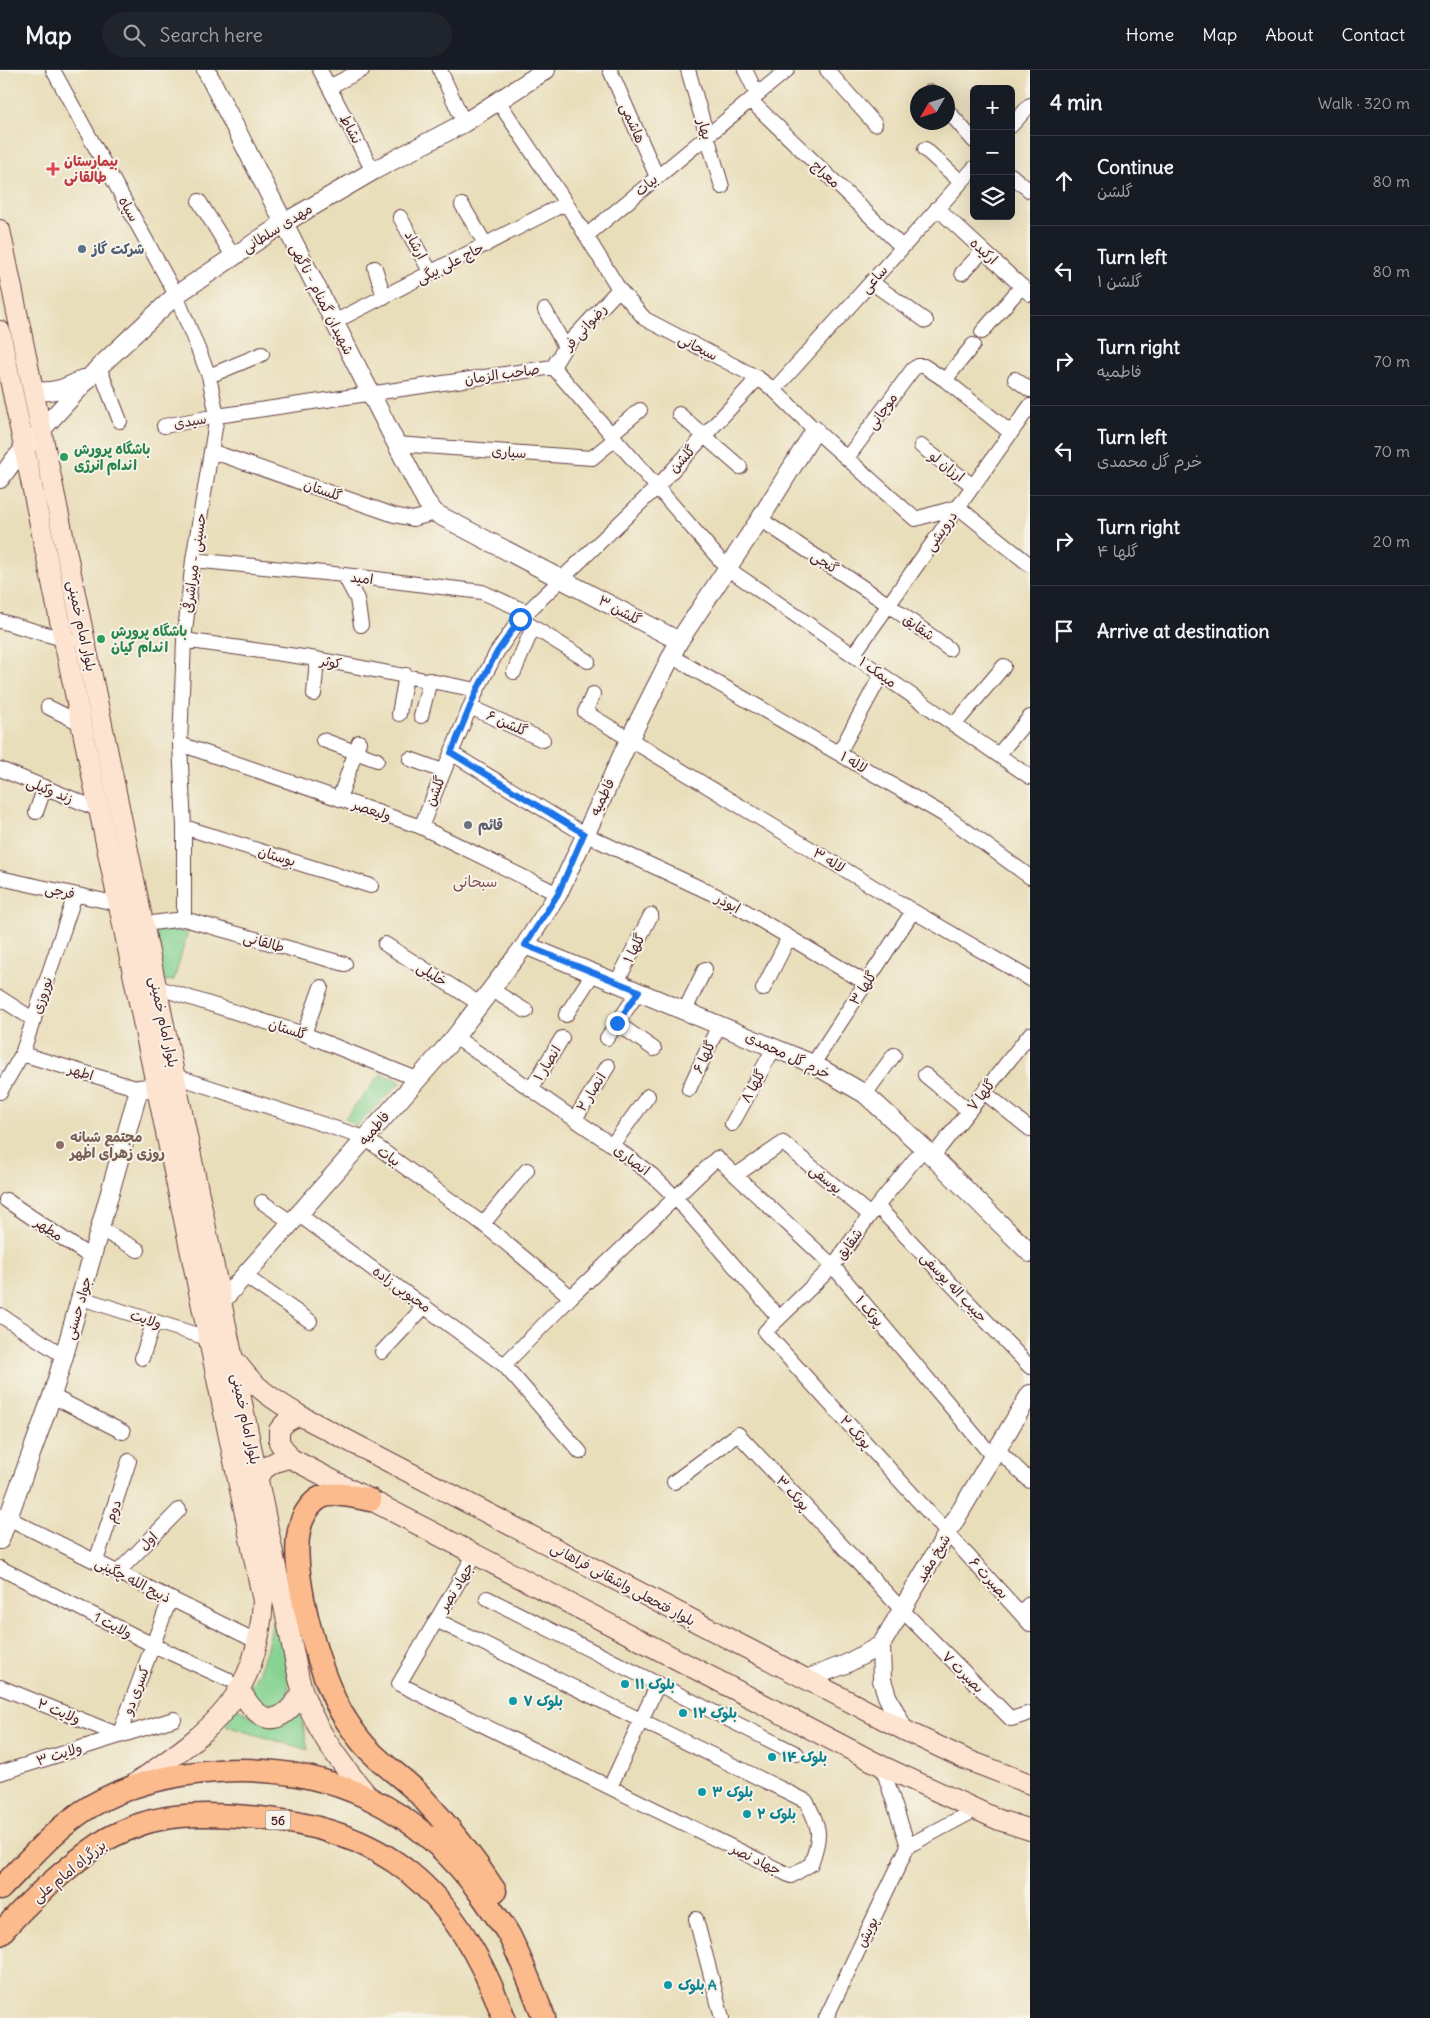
<!DOCTYPE html>
<meta charset="utf-8">
<style>
:root{--surface:#171b24;--page:#20242c;--text:#f1f3f6;--muted:#9ea1a6;--line:#363941}
body{margin:0;font-family:Delius,"Playpen Sans Arabic",sans-serif;background:var(--page);color:var(--text)}
.controls{position:absolute;right:15px;top:15px;display:grid;overflow:hidden;border-radius:8px;box-shadow:0 5px 20px #0002}
.controls button{width:45px;height:45px;display:grid;place-items:center;padding:0;border:0;border-bottom:1px solid var(--line);background:var(--surface);color:var(--text);font:25px sans-serif}
.compass{position:absolute;left:910px;top:15px;width:45px;height:45px;border-radius:50%;background:var(--surface);box-shadow:0 5px 20px #0002;rotate:231deg}
.stop{position:absolute;width:15px;height:15px;margin:-11px;border:4px solid #1a73e8;border-radius:50%;background:#fff}
.stop.end{background:#1a73e8;border-color:#fff;box-shadow:0 1px 5px #0008}
.list{margin:0;padding:0;list-style:none}
h2{display:flex;justify-content:space-between;align-items:center;height:65px;margin:0;padding:0 20px;font-size:21px}
h2 small{font-size:16px;font-weight:400;color:var(--muted)}
.list li{display:grid;grid-template-columns:32px 1fr auto;gap:15px;align-items:center;box-sizing:border-box;height:90px;padding:0 20px;border-top:1px solid var(--line)}
.list b{display:block;font-size:19px;white-space:nowrap}
.list p{margin:0;font-size:16px;white-space:nowrap;color:var(--muted)}
.list em{font-size:16px;font-style:normal;color:var(--muted)}
.icon{flex:none;width:28px;height:28px;fill:none;stroke:currentColor;stroke-width:2;stroke-linecap:round;stroke-linejoin:round}
.map{position:relative;flex:none;width:1030px;height:1948px;overflow:hidden}
header{display:flex;align-items:center;gap:30px;box-sizing:border-box;height:70px;padding:0 25px;background:var(--surface);border-bottom:1px solid var(--line)}
header strong{font-size:24px}
nav{display:flex;gap:28px;margin-inline-start:auto;font-size:18px}
.search{width:350px;height:45px;background:var(--page);display:flex;align-items:center;gap:12px;box-sizing:border-box;padding:0 18px;border-radius:28px;color:var(--muted);font-size:19px}
main{display:flex}
aside{flex:1;background:var(--surface)}
.map>svg:first-child{display:block}
.green{fill:#85d291;stroke:#68785e}
.lines{fill:none;stroke-linecap:round;stroke-linejoin:round}
.minor-casing{stroke:#623c40;stroke-width:16}
.tertiary-casing{stroke:#623c40;stroke-width:20}
.secondary-casing{stroke:#623c40;stroke-width:22}
.trunk-casing{stroke:#623c40;stroke-width:25}
.minor{stroke:#fff;stroke-width:14}
.tertiary{stroke:#fff;stroke-width:18}
.secondary{stroke:#fde4d1;stroke-width:20}
.trunk{stroke:#fbbb8c;stroke-width:22}
.route{stroke:#1a73e8;stroke-width:6}
.health-dot{fill:#e0444e;stroke:#f7f3e8;stroke-width:2}
.service-dot{fill:#5c6f8a;stroke:#f7f3e8;stroke-width:2}
.leisure-dot{fill:#2e9e5b;stroke:#f7f3e8;stroke-width:2}
.worship-dot{fill:#6b7280;stroke:#f7f3e8;stroke-width:2}
.education-dot{fill:#8d6e63;stroke:#f7f3e8;stroke-width:2}
.culture-dot{fill:#0f9aa8;stroke:#f7f3e8;stroke-width:2}
.labels{text-anchor:middle;dominant-baseline:central;stroke-width:4;stroke-linejoin:round;paint-order:stroke}
.shield{fill:#f7f3e8;stroke:#7e5f64;stroke-width:1}
.shield-label{font-size:12px;font-weight:bold;fill:#4a1f2b}
.street-label{font-size:14px;fill:#4a1f2b;stroke:#f7f3e8}
.health-label{font-size:14px;font-weight:bold;fill:#be3a42;stroke:#f7f3e8;text-anchor:start}
.service-label{font-size:14px;font-weight:bold;fill:#4e5e75;stroke:#f7f3e8;text-anchor:start}
.leisure-label{font-size:14px;font-weight:bold;fill:#27864d;stroke:#f7f3e8;text-anchor:start}
.worship-label{font-size:14px;font-weight:bold;fill:#5b616d;stroke:#f7f3e8;text-anchor:start}
.education-label{font-size:14px;font-weight:bold;fill:#785e54;stroke:#f7f3e8;text-anchor:start}
.culture-label{font-size:14px;font-weight:bold;fill:#0d838f;stroke:#f7f3e8;text-anchor:start}
.neighbourhood-label{font-size:15px;fill:#824e52;stroke:#f7f3e8}
</style>
<header>
<strong>Map</strong>
<div class="search"><svg class="icon" aria-label="search" viewBox="0 0 24 24"><circle cx="10" cy="10" r="6"/><path d="M15 15l6 6"/></svg>Search here</div>
<nav><a>Home</a><a>Map</a><a>About</a><a>Contact</a></nav>
</header>
<main>
<div class="map">
<svg width="1030" height="1948" viewBox="0 0 1030 1948">
<rect width="100%" height="100%" fill="#f7f3e8"/>
<filter id="ink" filterUnits="userSpaceOnUse"><feTurbulence type="fractalNoise" baseFrequency=".02" numOctaves="2"/><feDisplacementMap in="SourceGraphic" scale="10" xChannelSelector="R" yChannelSelector="G"/><feConvolveMatrix kernelMatrix="1 2 1 2 8 2 1 2 1" color-interpolation-filters="sRGB"/></filter>
<filter id="wash" filterUnits="userSpaceOnUse"><feTurbulence type="fractalNoise" baseFrequency=".0096" numOctaves="4" result="noise"/><feDisplacementMap in="SourceGraphic" scale="20" xChannelSelector="R" yChannelSelector="G"/><feGaussianBlur stdDeviation="1.12" result="paint"/><feColorMatrix in="noise" values="0 0 0 0 0 0 0 0 0 0 0 0 0 0 0 0 0 1.4 0 .05"/><feComposite in="paint" operator="in"/></filter>
<g filter="url(#wash)">
<rect width="100%" height="100%" fill="#e9deba"/>
<path class="green" d="M 155,860 L 188,861 L 174,910 L 167,911 L 160,908 Z
M 381,1004 L 401,1012 L 356,1056 L 345,1048 Z
M 279,1551 C 282,1571 293,1606 287,1625 C 285,1630 282,1634 278,1638 L 263,1639 L 250,1617 C 263,1597 269,1575 272,1552 Z
M 236,1637 L 262,1653 L 300,1638 L 308,1680 L 226,1656 Z"/>
</g>
<g filter="url(#ink)">
<g class="lines">
<g class="minor-casing">
<path id="minor" d="M 53,0 L 176,225 L 209,306 L 217,346 L 193,490 L 184,570 L 180,674 L 184,757 L 184,849 L 144,854
M 320,0 L 373,101
M 440,0 L 464,53
M 610,0 L 657,107
M 688,0 L 722,117
M 745,0 L 757,24
M 827,0 L 875,54
M 329,17 L 362,0
M 930,22 L 931,22
M 750,30 L 902,177
M 498,31 L 566,133 L 619,219 L 645,249 L 758,308 L 774,320 L 815,360 L 915,449 L 958,437 L 1030,495
M 948,41 L 974,71
M 1011,56 L 1030,35
M 925,79 L 961,112
M 1011,105 L 1030,121
M 199,131 L 233,186
M 462,135 L 486,175
M 937,138 L 1030,224
M 400,147 L 431,203
M 586,166 L 787,0
M 375,198 L 384,227
M 962,203 L 983,181
M 871,212 L 926,251
M 545,240 L 565,277
M 334,252 L 566,133
M 982,262 L 1022,216
M 99,297 L 120,351
M 553,297 L 727,498 L 1030,707
M 553,297 L 565,277 L 619,219
M 209,306 L 262,284
M 1015,309 L 1030,320
M 945,310 L 973,275
M 774,320 L 974,98
M 679,344 L 740,397
M 164,356 L 217,346 L 553,297
M 611,364 L 640,340
M 396,374 L 592,388 L 615,369
M 921,376 L 973,416
M 211,381 L 394,445 L 413,449 L 435,443
M 847,388 L 913,299 L 918,296 L 924,296 L 945,310 L 1011,363
M 760,449 L 889,535 L 949,579
M 193,490 L 344,505 L 482,522 L 527,542
M 344,505 L 357,529 L 361,555
M 520,549 L 588,591
M 0,551 L 70,571
M 184,570 L 317,589 L 477,620
M 853,585 L 1030,336
M 671,586 L 946,746 L 1030,807
M 514,602 L 533,557
M 314,624 L 317,589
M 593,624 L 585,642 L 913,841 L 1030,909
M 48,637 L 82,654
M 470,637 L 543,670
M 399,644 L 406,605
M 421,646 L 430,610
M 954,655 L 1004,596
M 323,670 L 377,690
M 180,674 L 421,757 L 558,824
M 451,683 L 584,764 L 728,831 L 866,913
M 839,683 L 879,609
M 998,685 L 1030,647
M 410,689 L 443,701
M 0,699 L 100,740
M 339,729 L 359,672
M 36,742 L 45,717
M 184,757 L 371,816
M 421,757 L 477,620 L 497,582 L 520,549 L 657,417 L 758,308
M 0,808 L 119,834
M 184,849 L 345,894
M 385,874 L 480,934
M 617,912 L 651,845
M 156,917 L 304,964 L 417,1009
M 763,919 L 789,867
M 492,920 L 526,941
M 0,928 L 34,950
M 685,940 L 705,899
M 566,945 L 594,902
M 617,953 L 654,979
M 304,964 L 321,917
M 455,967 L 612,1075 L 652,1105 L 675,1127 L 779,1248
M 607,968 L 639,921
M 22,984 L 139,1019
M 813,994 L 913,841
M 925,1005 L 969,1041
M 175,1006 L 365,1068 L 483,1154 L 571,1227
M 531,1019 L 562,968
M 689,1019 L 719,955
M 0,1022 L 22,984 L 75,825
M 984,1022 L 1030,1059
M 865,1024 L 894,985
M 575,1049 L 608,996
M 732,1054 L 774,978
M 612,1075 L 648,1026
M 924,1078 L 870,1145 L 833,1196 L 765,1262 L 1030,1554
M 933,1086 L 1030,964
M 736,1105 L 783,1073 L 870,1145
M 6,1130 L 92,1188
M 262,1132 L 291,1152
M 877,1136 L 1030,1297
M 298,1144 L 504,1295 L 580,1382
M 483,1154 L 527,1100
M 100,1159 L 138,1180
M 245,1206 L 310,1251
M 81,1228 L 210,1269
M 0,1245 L 64,1286
M 382,1282 L 425,1236
M 142,1288 L 154,1251
M 504,1295 L 571,1227 L 717,1088 L 833,1196 L 993,1387
M 52,1326 L 123,1362
M 997,1379 L 1030,1411
M 674,1412 L 738,1364 L 902,1540 L 1011,1649 L 1030,1643
M 0,1446 L 8,1448 L 258,1572
M 96,1491 L 129,1391
M 0,1498 L 153,1575 L 227,1609
M 118,1502 L 179,1440
M 487,1528 L 797,1684
M 1021,1543 L 1030,1533
M 436,1550 L 806,1731 C 820,1758 822,1764 811,1794 L 791,1806 L 399,1614 L 475,1484
M 0,1617 L 119,1665
M 119,1665 L 170,1529
M 882,1696 L 908,1776
M 0,1703 L 174,1649
M 610,1717 L 658,1614
M 696,1849 L 722,1948
M 826,1948 L 908,1776 L 977,1739"/>
</g>
<g class="tertiary-casing">
<path id="tertiary" d="M 206,0 L 425,430 L 435,443 L 679,571
M 33,321 C 52,323 67,319 82,309
M 0,409 L 14,390 L 99,297 L 176,225 L 284,153 L 373,101 L 464,53 L 546,0
M 525,875 L 813,994 L 865,1024 L 924,1078 L 1030,1183
M 222,1231 L 455,967 L 525,875 L 558,824 L 630,668 L 679,571 L 760,449 L 815,360
M 0,1470 L 52,1326 L 64,1286 L 139,1019 L 157,1017
M 806,1609 L 846,1594 L 881,1575
M 904,1660 L 887,1626 L 882,1610 L 881,1575 L 1030,1324"/>
</g>
<g class="secondary-casing">
<path id="secondary" d="M 0,160 L 299,1609 C 311,1655 339,1692 369,1727
M 0,261 L 263,1531 C 257,1630 211,1660 136,1713
M 236,1292 C 255,1318 271,1328 299,1345 L 904,1660 L 965,1689 L 1030,1714
M 290,1388 L 279,1372 L 279,1360 L 286,1352 L 299,1345
M 258,1406 C 267,1395 276,1390 290,1388 L 882,1696 L 999,1750 L 1030,1760
M 239,1618 C 259,1655 278,1660 302,1623"/>
</g>
<g class="trunk-casing">
<path id="trunk" d="M 370,1430 C 355,1427 332,1420 318,1429 C 308,1436 301,1449 299,1461 C 290,1504 321,1614 346,1650 C 353,1661 362,1674 372,1683 C 387,1698 406,1710 420,1725 C 448,1755 473,1787 495,1821
M 0,1819 C 29,1790 56,1757 91,1736 C 130,1713 173,1704 217,1701 C 330,1693 421,1739 485,1830 C 493,1842 502,1853 509,1865 C 522,1891 533,1920 544,1948
M 0,1864 C 27,1832 69,1795 104,1771 C 114,1764 127,1760 138,1755 C 172,1743 211,1744 247,1747 C 385,1756 457,1820 504,1948"/>
</g>
<use href="#minor" class="minor"/>
<use href="#tertiary" class="tertiary"/>
<use href="#secondary" class="secondary"/>
<use href="#trunk" class="trunk"/>
</g>
</g>
<g class="lines" filter="url(#ink)">
<path class="route" d="M 520,549 L 497,582 L 477,620 L 451,683 L 584,764 L 558,824 L 525,875 L 639,921 L 617,953"/>
</g>
<path class="health-dot" d="M50.5 91.5h5v5h5v5h-5v5h-5v-5h-5v-5h5z"/>
<circle class="service-dot" cx="82" cy="179" r="5"/>
<g class="leisure-dot">
<circle cx="64" cy="387" r="5"/>
<circle cx="101" cy="569" r="5"/>
</g>
<circle class="worship-dot" cx="468" cy="755" r="5"/>
<circle class="education-dot" cx="60" cy="1075" r="5"/>
<g class="culture-dot">
<circle cx="625" cy="1614" r="5"/>
<circle cx="513" cy="1631" r="5"/>
<circle cx="683" cy="1643" r="5"/>
<circle cx="772" cy="1687" r="5"/>
<circle cx="702" cy="1722" r="5"/>
<circle cx="747" cy="1744" r="5"/>
<circle cx="668" cy="1915" r="5"/>
</g>
<g class="labels">
<rect class="shield" x="265.5" y="1740.5" width="25" height="19" rx="4"/>
<g class="shield-label">
<text x="278" y="1750">56</text>
</g>
<g class="street-label">
<text transform="translate(633 53) rotate(66)">هاشمی</text>
<text transform="translate(351 59) rotate(62)">نشاط</text>
<text transform="translate(705 59) rotate(74)">بهار</text>
<text transform="translate(826 104) rotate(44)">معراج</text>
<text transform="translate(646 115) rotate(-40)">بیات</text>
<text transform="translate(129 139) rotate(61)">سپاه</text>
<text transform="translate(277 158) rotate(-32)">مهدی سلطانی</text>
<text transform="translate(416 175) rotate(61)">ارشاد</text>
<text transform="translate(984 181) rotate(43)">ارکیده</text>
<text transform="translate(450 193) rotate(-27)">حاج علی بیگی</text>
<text transform="translate(874 209) rotate(-48)">ساعی</text>
<text transform="translate(322 229) rotate(63)">شهیدان گمنام - ناگهی</text>
<text transform="translate(585 257) rotate(-48)">رضوانی فر</text>
<text transform="translate(698 277) rotate(27)">سبحانی</text>
<text transform="translate(502 304) rotate(-8)">صاحب الزمان</text>
<text transform="translate(882 341) rotate(-54)">موچانی</text>
<text transform="translate(190 351) rotate(-10)">سیدی</text>
<text transform="translate(509 382) rotate(4)">سیاری</text>
<text transform="translate(682 389) rotate(-47)">گلشن</text>
<text transform="translate(947 396) rotate(38)">ارزان لو</text>
<text transform="translate(323 420) rotate(19)">گلستان</text>
<text transform="translate(941 461) rotate(-55)">درویشی</text>
<text transform="translate(825 492) rotate(34)">گنجی</text>
<text transform="translate(194 493) rotate(-82)">حسینی - میراشرفی</text>
<text transform="translate(362 508) rotate(7)">امید</text>
<text transform="translate(620 540) rotate(28)">گلشن ۳</text>
<text transform="translate(82 556) rotate(78)">بلوار امام خمینی</text>
<text transform="translate(919 557) rotate(36)">شقایق</text>
<text transform="translate(331 592) rotate(10)">کوثر</text>
<text transform="translate(878 602) rotate(35)">میمک ۱</text>
<text transform="translate(507 653) rotate(24)">گلشن ۶</text>
<text transform="translate(854 692) rotate(30)">لاله ۱</text>
<text transform="translate(50 720) rotate(22)">زند وکیلی</text>
<text transform="translate(435 721) rotate(-68)">گلشن</text>
<text transform="translate(602 727) rotate(-64)">فاطمیه</text>
<text transform="translate(372 740) rotate(19)">ولیعصر</text>
<text transform="translate(277 786) rotate(17)">بوستان</text>
<text transform="translate(829 790) rotate(31)">لاله ۳</text>
<text transform="translate(60 821) rotate(12)">فرجی</text>
<text transform="translate(728 833) rotate(28)">ابوذر</text>
<text transform="translate(264 872) rotate(15)">طالقانی</text>
<text transform="translate(634 878) rotate(-63)">گلها ۱</text>
<text transform="translate(432 904) rotate(32)">خلیلی</text>
<text transform="translate(863 918) rotate(-57)">گلها ۳</text>
<text transform="translate(42 925) rotate(-72)">نوروزی</text>
<text transform="translate(164 952) rotate(78)">بلوار امام خمینی</text>
<text transform="translate(288 959) rotate(18)">گلستان</text>
<text transform="translate(788 985) rotate(25)">خرم گل محمدی</text>
<text transform="translate(704 987) rotate(-65)">گلها ۶</text>
<text transform="translate(547 993) rotate(-58)">انصار ۱</text>
<text transform="translate(81 1002) rotate(17)">اطهر</text>
<text transform="translate(753 1016) rotate(-61)">گلها ۸</text>
<text transform="translate(591 1022) rotate(-58)">انصار ۲</text>
<text transform="translate(981 1025) rotate(-52)">گلها ۷</text>
<text transform="translate(374 1058) rotate(-49)">فاطمیه</text>
<text transform="translate(389 1086) rotate(36)">بیات</text>
<text transform="translate(632 1090) rotate(37)">انصاری</text>
<text transform="translate(826 1109) rotate(39)">یوسفی</text>
<text transform="translate(49 1159) rotate(34)">مطهر</text>
<text transform="translate(849 1174) rotate(-54)">شقایق</text>
<text transform="translate(954 1217) rotate(47)">حبیب اله یوسفی</text>
<text transform="translate(402 1219) rotate(36)">محبوبی زاده</text>
<text transform="translate(78 1238) rotate(-74)">جواد حسنی</text>
<text transform="translate(870 1241) rotate(50)">پونک ۱</text>
<text transform="translate(146 1249) rotate(18)">ولایت</text>
<text transform="translate(246 1349) rotate(78)">بلوار امام خمینی</text>
<text transform="translate(856 1362) rotate(48)">پونک ۲</text>
<text transform="translate(793 1423) rotate(47)">پونک ۳</text>
<text transform="translate(113 1441) rotate(-71)">دوم</text>
<text transform="translate(148 1471) rotate(-45)">اول</text>
<text transform="translate(933 1488) rotate(-59)">شیخ مفید</text>
<text transform="translate(989 1508) rotate(48)">بصیرت ۶</text>
<text transform="translate(133 1510) rotate(27)">ذبیح الله چگینی</text>
<text transform="translate(623 1514) rotate(28)">بلوار فتحعلی واشقانی فراهانی</text>
<text transform="translate(456 1517) rotate(-59)">جهاد نصر</text>
<text transform="translate(113 1555) rotate(27)">ولایت 1</text>
<text transform="translate(963 1602) rotate(45)">بصیرت ۷</text>
<text transform="translate(136 1620) rotate(-69)">کسری دو</text>
<text transform="translate(59 1641) rotate(22)">ولایت ۲</text>
<text transform="translate(59 1684) rotate(-18)">ولایت ۳</text>
<text transform="translate(756 1789) rotate(26)">جهاد نصر</text>
<text transform="translate(69 1801) rotate(-39)">بزرگراه امام علی</text>
<text transform="translate(867 1862) rotate(-64)">پویش</text>
</g>
<g class="health-label">
<text x="64" y="91">بیمارستان<tspan x="64" dy="16">طالقانی</tspan></text>
</g>
<g class="service-label">
<text x="92" y="179">شرکت گاز</text>
</g>
<g class="leisure-label">
<text x="74" y="379">باشگاه پرورش<tspan x="74" dy="16">اندام انرژی</tspan></text>
<text x="111" y="561">باشگاه پرورش<tspan x="111" dy="16">اندام کیان</tspan></text>
</g>
<g class="worship-label">
<text x="478" y="755">قائم</text>
</g>
<g class="education-label">
<text x="70" y="1067">مجتمع شبانه<tspan x="70" dy="16">روزی زهرای اطهر</tspan></text>
</g>
<g class="culture-label">
<text x="635" y="1614">بلوک ۱۱</text>
<text x="523" y="1631">بلوک ۷</text>
<text x="693" y="1643">بلوک ۱۲</text>
<text x="782" y="1687">بلوک ۱۴</text>
<text x="712" y="1722">بلوک ۳</text>
<text x="757" y="1744">بلوک ۲</text>
<text x="678" y="1915">بلوک A</text>
</g>
<g class="neighbourhood-label">
<text x="475" y="811">سبحانی</text>
</g>
</g>
</svg>
<div class="controls">
<button>+</button>
<button>−</button>
<button><svg class="icon" aria-label="layers" viewBox="0 0 24 24"><path d="M12 4l9 5-9 5-9-5zM3 14l9 5 9-5"/></svg></button>
</div>
<svg class="compass" viewBox="-18 -18 36 36"><path d="M0-13l5 13h-10z" fill="#e53935"/><path d="M0 13l5-13h-10z" fill="#9ea1a6"/></svg>
<div class="stop" style="left:520px;top:549px"></div>
<div class="stop end" style="left:617px;top:953px"></div>
</div>
<aside>
<h2>4 min<small>Walk · 320 m</small></h2>
<ul class="list">
<li><svg class="icon" aria-label="ahead" viewBox="0 0 24 24"><path d="M12 20V5M6 11l6-6 6 6"/></svg><div><b>Continue</b><p>گلشن</p></div><em>80 m</em></li>
<li><svg class="icon" aria-label="left" viewBox="0 0 24 24"><path d="M17 20v-9H6M10 6l-5 5 5 5"/></svg><div><b>Turn left</b><p>گلشن ۱</p></div><em>80 m</em></li>
<li><svg class="icon" aria-label="right" viewBox="0 0 24 24"><path d="M7 20v-9h11M14 6l5 5-5 5"/></svg><div><b>Turn right</b><p>فاطمیه</p></div><em>70 m</em></li>
<li><svg class="icon" aria-label="left" viewBox="0 0 24 24"><path d="M17 20v-9H6M10 6l-5 5 5 5"/></svg><div><b>Turn left</b><p>خرم گل محمدی</p></div><em>70 m</em></li>
<li><svg class="icon" aria-label="right" viewBox="0 0 24 24"><path d="M7 20v-9h11M14 6l5 5-5 5"/></svg><div><b>Turn right</b><p>گلها ۴</p></div><em>20 m</em></li>
<li><svg class="icon" aria-label="arrive" viewBox="0 0 24 24"><path d="M6 21V4h12l-3 4 3 4H6"/></svg><div><b>Arrive at destination</b></div></li>
</ul>
</aside>
</main>
